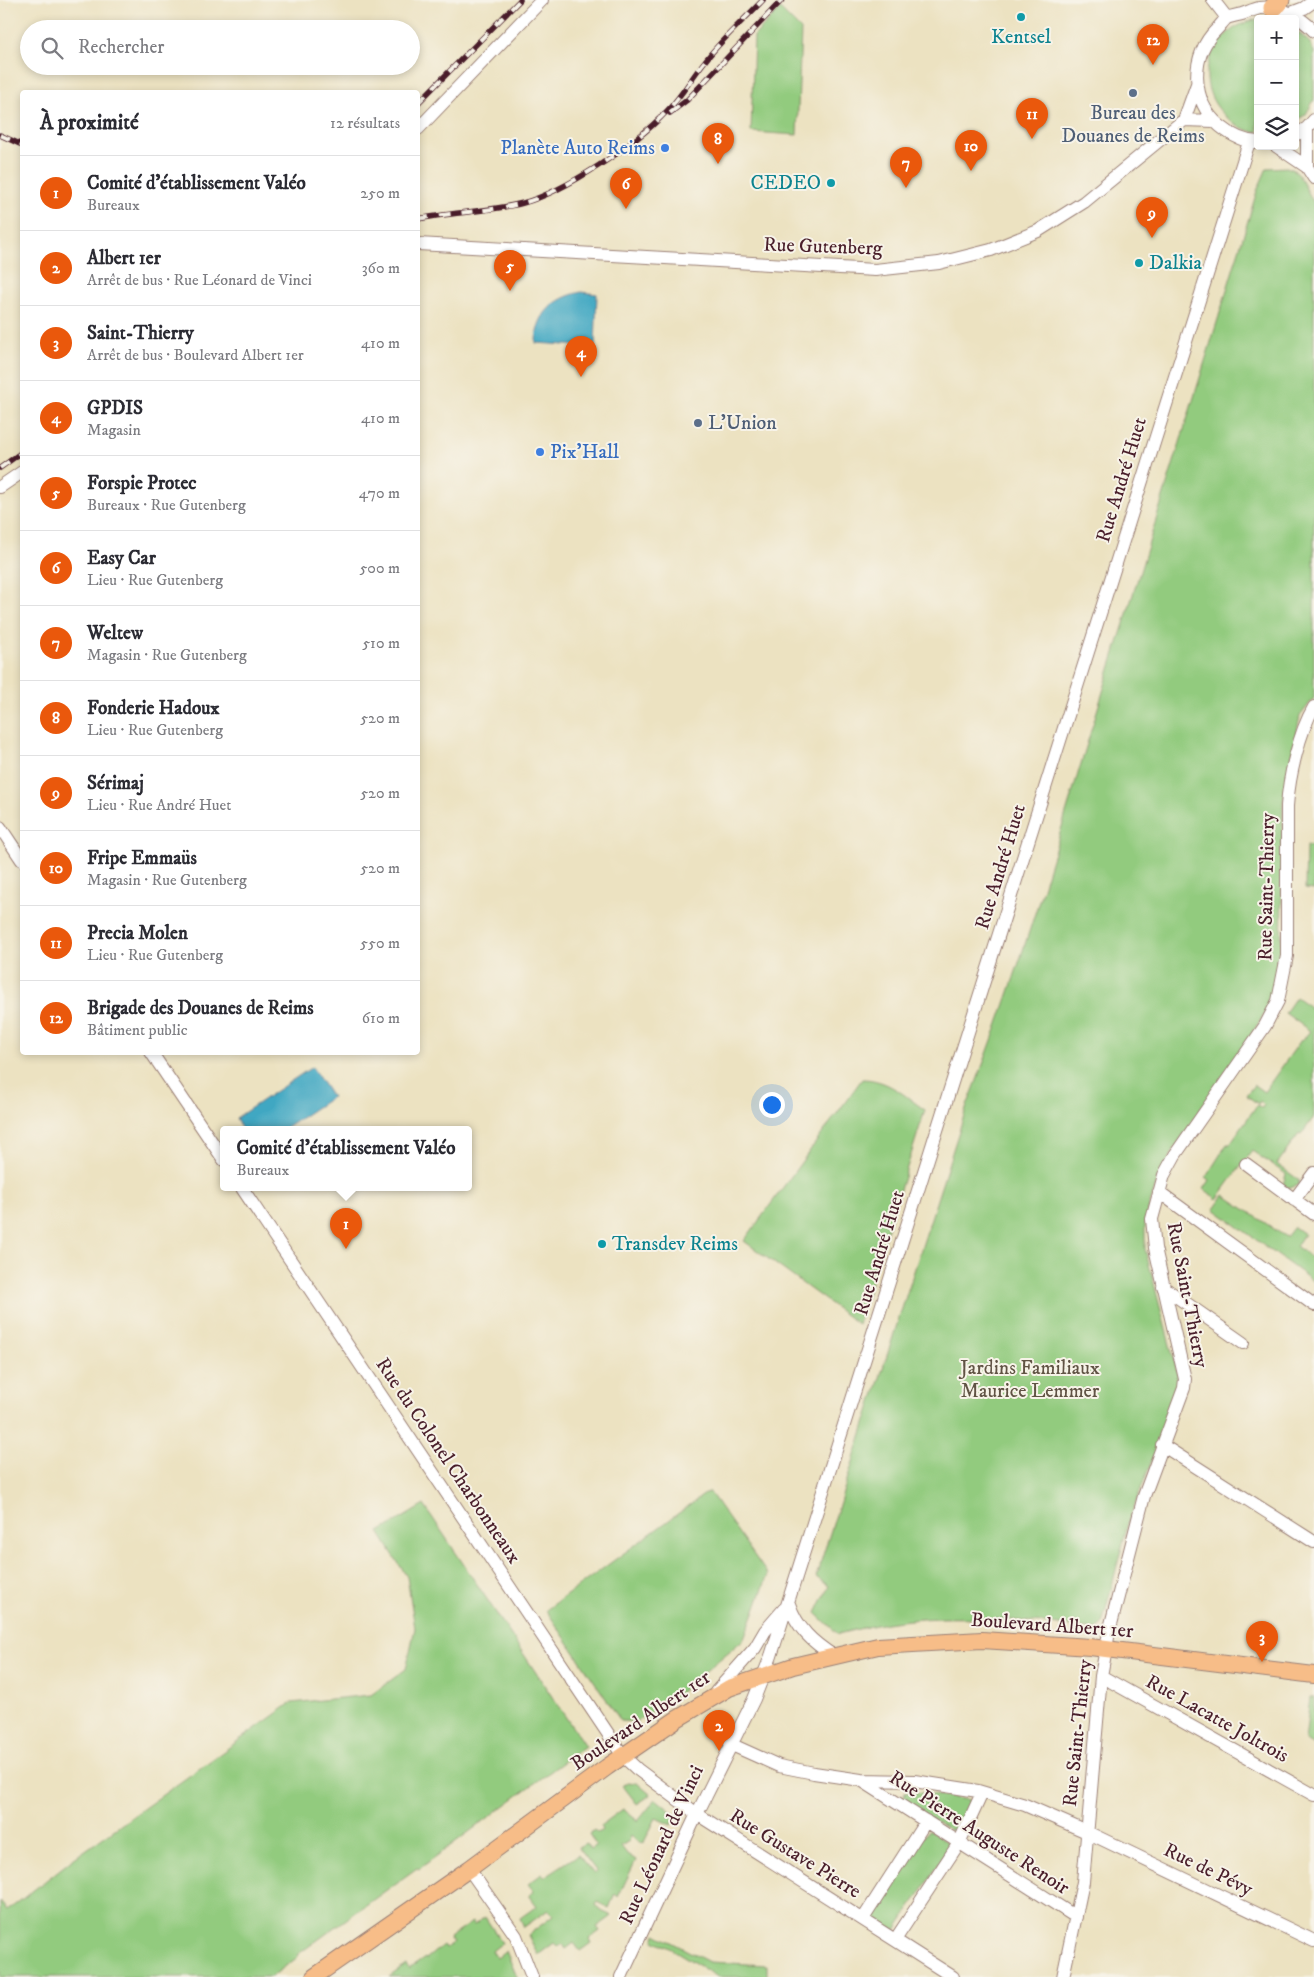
<!DOCTYPE html>
<html lang="fr">
<meta charset="utf-8">
<style>
:root{--surface:#fff;--page:#f2f2f3;--text:#2b2b33;--muted:#7c7c81;--line:#e1e1e2;--accent:#ea580c}
body{margin:0;font-family:"IM FELL DW Pica",serif;background:var(--page);color:var(--text)}
.controls{position:absolute;right:15px;top:15px;display:grid;overflow:hidden;border-radius:5px;box-shadow:0 2px 8px #0003}
.controls button{width:45px;height:45px;display:grid;place-items:center;padding:0;border:0;border-bottom:1px solid var(--line);background:var(--surface);color:var(--text);font:25px sans-serif}
.you{position:absolute;left:771px;top:1104px;width:18px;height:18px;margin:-12px;border:4px solid #fff;border-radius:50%;background:#1a73e8;box-shadow:0 0 0 8px #1a73e833}
.badge{display:grid;place-items:center;width:32px;height:32px;border-radius:50%;background:var(--accent);color:#fff;font-size:16px;font-weight:700}
.pin{position:absolute;translate:-50% -41px;filter:drop-shadow(0 1px 2px #0008)}
.pin::after{content:'';position:absolute;top:26px;width:18px;height:15px;background:inherit;clip-path:polygon(0 0,100% 0,50% 100%)}
.popup{position:absolute;left:220px;top:1126px;width:252px;height:65px;box-sizing:border-box;display:grid;place-content:center;border-radius:5px;background:var(--surface);filter:drop-shadow(0 1px 4px #0005);font-size:16px;white-space:nowrap;color:var(--muted)}
.popup b{font-size:19px;color:var(--text)}
.popup::after{content:'';position:absolute;left:50%;top:100%;margin-left:-10px;border:10px solid transparent;border-top-color:var(--surface)}
.list{margin:0;padding:0;list-style:none}
h2{display:flex;justify-content:space-between;align-items:center;height:65px;margin:0;padding:0 20px;font-size:21px}
h2 small{font-size:16px;font-weight:400;color:var(--muted)}
.list li{display:grid;grid-template-columns:32px 1fr auto;gap:15px;align-items:center;box-sizing:border-box;height:75px;padding:0 20px;border-top:1px solid var(--line)}
.list b{display:block;font-size:19px;white-space:nowrap}
.list p{margin:0;font-size:16px;white-space:nowrap;color:var(--muted)}
.list em{font-size:16px;font-style:normal;color:var(--muted)}
.icon{flex:none;width:28px;height:28px;fill:none;stroke:currentColor;stroke-width:2;stroke-linecap:round;stroke-linejoin:round}
.map{position:relative;flex:none;width:1314px;height:1977px;overflow:hidden}
.search{position:absolute;background:var(--surface);box-shadow:0 2px 8px #0003;left:20px;top:20px;width:400px;height:55px;display:flex;align-items:center;gap:12px;box-sizing:border-box;padding:0 18px;border-radius:28px;color:var(--muted);font-size:19px}
.panel{position:absolute;background:var(--surface);box-shadow:0 2px 8px #0003;left:20px;top:90px;width:400px;height:965px;border-radius:5px}
.map>svg:first-child{display:block}
.green{fill:#92cb7e;stroke:#6e7554}
.water{fill:#41a7c2;stroke:#466376}
.lines{fill:none;stroke-linecap:round;stroke-linejoin:round}
.minor-casing{stroke:#9b8076;stroke-width:14}
.major-casing{stroke:#9b8076;stroke-width:18}
.highway-casing{stroke:#9b8076;stroke-width:21}
.minor{stroke:#fff;stroke-width:12}
.major{stroke:#f7bd88;stroke-width:16}
.highway{stroke:#f7bd88;stroke-width:19}
.rail-casing{stroke:#4a1f2b;stroke-width:5.5}
.rail{stroke:#f7f3e8;stroke-width:4;stroke-dasharray:11;stroke-linecap:butt}
.culture-dot{fill:#0f9aa8;stroke:#f7f3e8;stroke-width:2}
.service-dot{fill:#5c6f8a;stroke:#f7f3e8;stroke-width:2}
.shop-dot{fill:#3f7fe0;stroke:#f7f3e8;stroke-width:2}
.labels{text-anchor:middle;dominant-baseline:central;stroke-width:4;stroke-linejoin:round;paint-order:stroke}
.culture-label{font-size:20px;fill:#0d838f;stroke:#f7f3e8;text-anchor:start}
.service-label{font-size:20px;fill:#4e5e75;stroke:#f7f3e8}
.shop-label{font-size:20px;fill:#366cbe;stroke:#f7f3e8;text-anchor:end}
.street-label{font-size:20px;fill:#4a1f2b;stroke:#f7f3e8}
.park-label{font-size:20px;fill:#605344;stroke:#f7f3e8}
</style>
<div class="map">
<svg width="1314" height="1977" viewBox="0 0 1314 1977">
<rect width="100%" height="100%" fill="#f7f3e8"/>
<filter id="ink" filterUnits="userSpaceOnUse"><feTurbulence type="fractalNoise" baseFrequency=".02" numOctaves="2"/><feDisplacementMap in="SourceGraphic" scale="10" xChannelSelector="R" yChannelSelector="G"/><feConvolveMatrix kernelMatrix="1 2 1 2 8 2 1 2 1" color-interpolation-filters="sRGB"/></filter>
<filter id="wash" filterUnits="userSpaceOnUse"><feTurbulence type="fractalNoise" baseFrequency=".0096" numOctaves="4" result="noise"/><feDisplacementMap in="SourceGraphic" scale="20" xChannelSelector="R" yChannelSelector="G"/><feGaussianBlur stdDeviation="1.12" result="paint"/><feColorMatrix in="noise" values="0 0 0 0 0 0 0 0 0 0 0 0 0 0 0 0 0 1.4 0 .05"/><feComposite in="paint" operator="in"/></filter>
<g filter="url(#wash)">
<rect width="100%" height="100%" fill="#ece2c1"/>
<path class="green" d="M 780,9 L 801,30 L 797,135 L 751,132 L 754,36 Z
M 1258,19 L 1258,132 C 1248,132 1237,126 1230,120 C 1188,87 1207,29 1258,19 Z
M 1295,29 L 1310,43 L 1314,52 L 1314,100 L 1306,114 L 1295,122 Z
M 1287,167 L 1297,172 L 1314,203 L 1314,698 L 1300,716 L 1283,802 L 1281,966 L 1270,1006 L 1178,1143 L 1158,1178 L 1145,1220 L 1145,1249 L 1178,1376 L 1179,1383 L 1174,1402 L 1128,1523 L 1102,1624 L 1095,1630 C 1026,1620 956,1612 887,1623 C 870,1626 854,1630 838,1634 L 816,1613 L 829,1586 L 816,1577 L 967,1106 C 1020,973 1059,835 1101,698 C 1153,529 1206,360 1257,191 L 1267,168 Z
M 1306,846 L 1314,846 L 1314,890 L 1305,889 Z
M 1296,997 L 1314,1010 L 1314,1117 L 1301,1135 L 1299,1134 L 1277,1164 L 1299,1180 L 1298,1185 L 1290,1188 L 1283,1185 L 1286,1174 L 1252,1151 L 1217,1199 L 1204,1189 L 1210,1180 L 1206,1177 L 1227,1144 L 1229,1145 L 1257,1105 L 1262,1108 L 1264,1105 L 1260,1101 L 1258,1104 L 1246,1095 L 1254,1085 L 1264,1092 L 1301,1040 L 1302,1041 L 1310,1031 L 1285,1013 Z
M 862,1079 C 888,1079 905,1096 925,1110 L 858,1324 L 744,1241 Z
M 1224,1195 L 1286,1237 L 1294,1227 L 1304,1234 L 1296,1246 L 1314,1260 L 1314,1282 L 1214,1209 Z
M 709,1491 L 768,1575 L 744,1639 L 678,1694 L 637,1722 L 621,1721 L 546,1610 Z
M 424,1505 L 585,1746 L 419,1869 L 417,1868 L 297,1955 L 298,1957 L 271,1977 L 0,1977 L 0,1901 L 7,1911 L 73,1859 L 291,1703 L 371,1695 L 406,1669 L 415,1628 L 407,1577 L 379,1532 Z
M 1310,1697 L 1314,1697 L 1314,1746 L 1305,1741 Z
M 628,1782 L 637,1783 L 651,1795 L 637,1804 L 623,1786 Z
M 909,1791 L 969,1800 L 971,1803 L 958,1835 L 904,1802 L 903,1797 L 905,1792 Z
M 656,1799 L 677,1816 L 671,1825 L 656,1818 L 644,1842 L 639,1843 L 631,1836 L 629,1841 L 621,1846 L 627,1854 L 636,1860 L 618,1897 L 615,1894 L 609,1908 L 598,1902 L 596,1905 L 599,1910 L 612,1916 L 611,1917 L 597,1927 L 600,1931 L 589,1939 L 591,1943 L 580,1951 L 574,1943 L 566,1949 L 563,1944 L 558,1947 L 554,1943 L 538,1955 L 528,1935 L 553,1916 L 548,1910 L 524,1927 L 520,1918 L 537,1906 L 529,1895 L 534,1891 L 528,1884 L 542,1874 L 544,1877 L 578,1855 L 594,1874 L 597,1872 L 578,1847 L 586,1843 L 590,1849 L 596,1845 L 589,1834 L 594,1830 L 598,1833 L 602,1830 L 600,1826 L 623,1809 L 638,1821 Z
M 928,1830 L 951,1845 L 894,1933 L 871,1918 Z
M 485,1917 L 502,1943 L 492,1951 L 497,1958 L 506,1951 L 517,1977 L 389,1977 L 406,1965 L 409,1969 L 425,1958 L 426,1959 L 443,1945 L 446,1948 L 453,1943 L 449,1938 L 472,1922 L 474,1925 Z
M 656,1934 L 709,1962 L 767,1965 L 767,1977 L 718,1977 L 672,1949 L 654,1940 Z"/>
<path class="water" d="M 581,292 L 597,294 L 595,347 L 536,343 C 536,314 554,298 581,292 Z
M 312,1067 L 332,1097 L 283,1130 L 242,1130 L 236,1118 Z"/>
</g>
<g filter="url(#ink)">
<g class="lines">
<g class="minor-casing">
<path id="minor" d="M 1213,0 L 1227,18
M 1291,13 L 1304,8 L 1314,1
M 1184,120 L 1214,121
M 1307,128 L 1307,167
M 418,129 L 542,0
M 1295,135 L 1307,128 L 1314,120
M 1258,142 C 1243,142 1231,135 1220,126 C 1190,101 1190,55 1217,29 C 1220,26 1224,20 1227,18 C 1231,16 1238,15 1242,14 C 1248,12 1254,9 1260,8 C 1280,5 1301,17 1314,31
M 1276,146 L 1307,167 L 1314,178
M 418,244 L 875,270 L 939,263 L 991,250 L 1038,231 L 1084,202 L 1184,120 L 1197,84
M 0,487 L 22,472
M 0,827 L 22,860
M 151,1052 L 224,1160
M 1246,1164 L 1314,1214
M 242,1188 L 623,1756 L 637,1769 L 697,1814 L 953,1977
M 1159,1192 L 1314,1305
M 1294,1200 L 1314,1173
M 1163,1287 L 1243,1343
M 1162,1445 L 1314,1542
M 789,1604 C 797,1628 812,1642 834,1656
M 1101,1676 L 1314,1795
M 716,1692 L 755,1648 L 765,1631 L 784,1609
M 730,1744 L 779,1766 L 814,1773 L 861,1780 L 914,1781 L 978,1791 L 1025,1805 L 1087,1832 L 1314,1941
M 861,1780 L 1076,1917
M 469,1869 L 516,1936 L 532,1977
M 863,1919 L 926,1821
M 895,1940 L 959,1843 L 982,1793
M 621,1977 L 697,1814 L 754,1699 L 771,1656 L 1249,142
M 1063,1977 L 1083,1882 L 1101,1676 L 1109,1632 L 1144,1496 L 1184,1388 L 1185,1379 L 1155,1248 L 1152,1219 L 1164,1175 L 1175,1155 L 1265,1026 L 1278,1001 L 1287,956 L 1287,806 C 1289,777 1299,732 1314,707"/>
</g>
<g class="major-casing">
<path id="major" d="M 314,1977 L 469,1869 L 607,1767 L 677,1719 L 729,1688 L 793,1666 L 878,1646 L 982,1640 L 1090,1647 L 1314,1675"/>
</g>
<g class="highway-casing">
<path id="highway" d="M 1273,8 L 1280,0"/>
</g>
<use href="#minor" class="minor"/>
<use href="#major" class="major"/>
<use href="#highway" class="highway"/>
<g class="rail-casing">
<path id="rail" d="M 418,103 L 520,0
M 670,113 L 687,100 L 782,0
M 0,135 L 22,145
M 418,219 C 452,212 488,212 523,203 C 566,191 635,145 666,112 C 681,97 692,77 705,61 C 722,39 744,20 763,0
M 0,468 L 22,452"/>
</g>
<use href="#rail" class="rail"/>
</g>
</g>
<g class="culture-dot">
<circle cx="1021" cy="17" r="5"/>
<circle cx="831" cy="183" r="5"/>
<circle cx="1139" cy="263" r="5"/>
<circle cx="602" cy="1244" r="5"/>
</g>
<g class="service-dot">
<circle cx="1133" cy="93" r="5"/>
<circle cx="698" cy="423" r="5"/>
</g>
<g class="shop-dot">
<circle cx="665" cy="148" r="5"/>
<circle cx="540" cy="452" r="5"/>
</g>
<g class="labels">
<g class="culture-label">
<text x="1021" y="37" text-anchor="middle">Kentsel</text>
<text x="821" y="183" text-anchor="end">CEDEO</text>
<text x="1149" y="263">Dalkia</text>
<text x="612" y="1244">Transdev Reims</text>
</g>
<g class="service-label">
<text x="1133" y="113">Bureau des<tspan x="1133" dy="23">Douanes de Reims</tspan></text>
<text x="708" y="423" text-anchor="start">L'Union</text>
</g>
<g class="shop-label">
<text x="655" y="148">Planète Auto Reims</text>
<text x="550" y="452" text-anchor="start">Pix'Hall</text>
</g>
<g class="street-label">
<text transform="translate(823 247) rotate(2)">Rue Gutenberg</text>
<text transform="translate(1122 480) rotate(-73)">Rue André Huet</text>
<text transform="translate(1001 867) rotate(-73)">Rue André Huet</text>
<text transform="translate(1267 887) rotate(-89)">Rue Saint-Thierry</text>
<text transform="translate(880 1253) rotate(-73)">Rue André Huet</text>
<text transform="translate(1187 1295) rotate(79)">Rue Saint-Thierry</text>
<text transform="translate(448 1461) rotate(56)">Rue du Colonel Charbonneaux</text>
<text transform="translate(1052 1626) rotate(4)">Boulevard Albert 1er</text>
<text transform="translate(1217 1719) rotate(29)">Rue Lacatte Joltrois</text>
<text transform="translate(641 1721) rotate(-34)">Boulevard Albert 1er</text>
<text transform="translate(1078 1733) rotate(-84)">Rue Saint-Thierry</text>
<text transform="translate(979 1833) rotate(33)">Rue Pierre Auguste Renoir</text>
<text transform="translate(662 1845) rotate(-65)">Rue Léonard de Vinci</text>
<text transform="translate(795 1854) rotate(32)">Rue Gustave Pierre</text>
<text transform="translate(1208 1870) rotate(26)">Rue de Pévy</text>
</g>
<g class="park-label">
<text x="1030" y="1368">Jardins Familiaux<tspan x="1030" dy="23">Maurice Lemmer</tspan></text>
</g>
</g>
</svg>
<div class="controls">
<button>+</button>
<button>−</button>
<button><svg class="icon" aria-label="layers" viewBox="0 0 24 24"><path d="M12 4l9 5-9 5-9-5zM3 14l9 5 9-5"/></svg></button>
</div>
<div class="you"></div>
<div class="pin badge" style="left:346px;top:1249px">1</div>
<div class="popup"><b>Comité d'établissement Valéo</b>Bureaux</div>
<div class="pin badge" style="left:719px;top:1751px">2</div>
<div class="pin badge" style="left:1262px;top:1662px">3</div>
<div class="pin badge" style="left:581px;top:377px">4</div>
<div class="pin badge" style="left:510px;top:291px">5</div>
<div class="pin badge" style="left:626px;top:209px">6</div>
<div class="pin badge" style="left:906px;top:188px">7</div>
<div class="pin badge" style="left:718px;top:164px">8</div>
<div class="pin badge" style="left:1152px;top:238px">9</div>
<div class="pin badge" style="left:971px;top:171px">10</div>
<div class="pin badge" style="left:1032px;top:139px">11</div>
<div class="pin badge" style="left:1153px;top:65px">12</div>
<div class="search"><svg class="icon" aria-label="search" viewBox="0 0 24 24"><circle cx="10" cy="10" r="6"/><path d="M15 15l6 6"/></svg>Rechercher</div>
<section class="panel">
<h2>À proximité<small>12 résultats</small></h2>
<ul class="list">
<li><span class="badge">1</span><div><b>Comité d'établissement Valéo</b><p>Bureaux</p></div><em>250 m</em></li>
<li><span class="badge">2</span><div><b>Albert 1er</b><p>Arrêt de bus · Rue Léonard de Vinci</p></div><em>360 m</em></li>
<li><span class="badge">3</span><div><b>Saint-Thierry</b><p>Arrêt de bus · Boulevard Albert 1er</p></div><em>410 m</em></li>
<li><span class="badge">4</span><div><b>GPDIS</b><p>Magasin</p></div><em>410 m</em></li>
<li><span class="badge">5</span><div><b>Forspie Protec</b><p>Bureaux · Rue Gutenberg</p></div><em>470 m</em></li>
<li><span class="badge">6</span><div><b>Easy Car</b><p>Lieu · Rue Gutenberg</p></div><em>500 m</em></li>
<li><span class="badge">7</span><div><b>Weltew</b><p>Magasin · Rue Gutenberg</p></div><em>510 m</em></li>
<li><span class="badge">8</span><div><b>Fonderie Hadoux</b><p>Lieu · Rue Gutenberg</p></div><em>520 m</em></li>
<li><span class="badge">9</span><div><b>Sérimaj</b><p>Lieu · Rue André Huet</p></div><em>520 m</em></li>
<li><span class="badge">10</span><div><b>Fripe Emmaüs</b><p>Magasin · Rue Gutenberg</p></div><em>520 m</em></li>
<li><span class="badge">11</span><div><b>Precia Molen</b><p>Lieu · Rue Gutenberg</p></div><em>550 m</em></li>
<li><span class="badge">12</span><div><b>Brigade des Douanes de Reims</b><p>Bâtiment public</p></div><em>610 m</em></li>
</ul>
</section>
</div>
